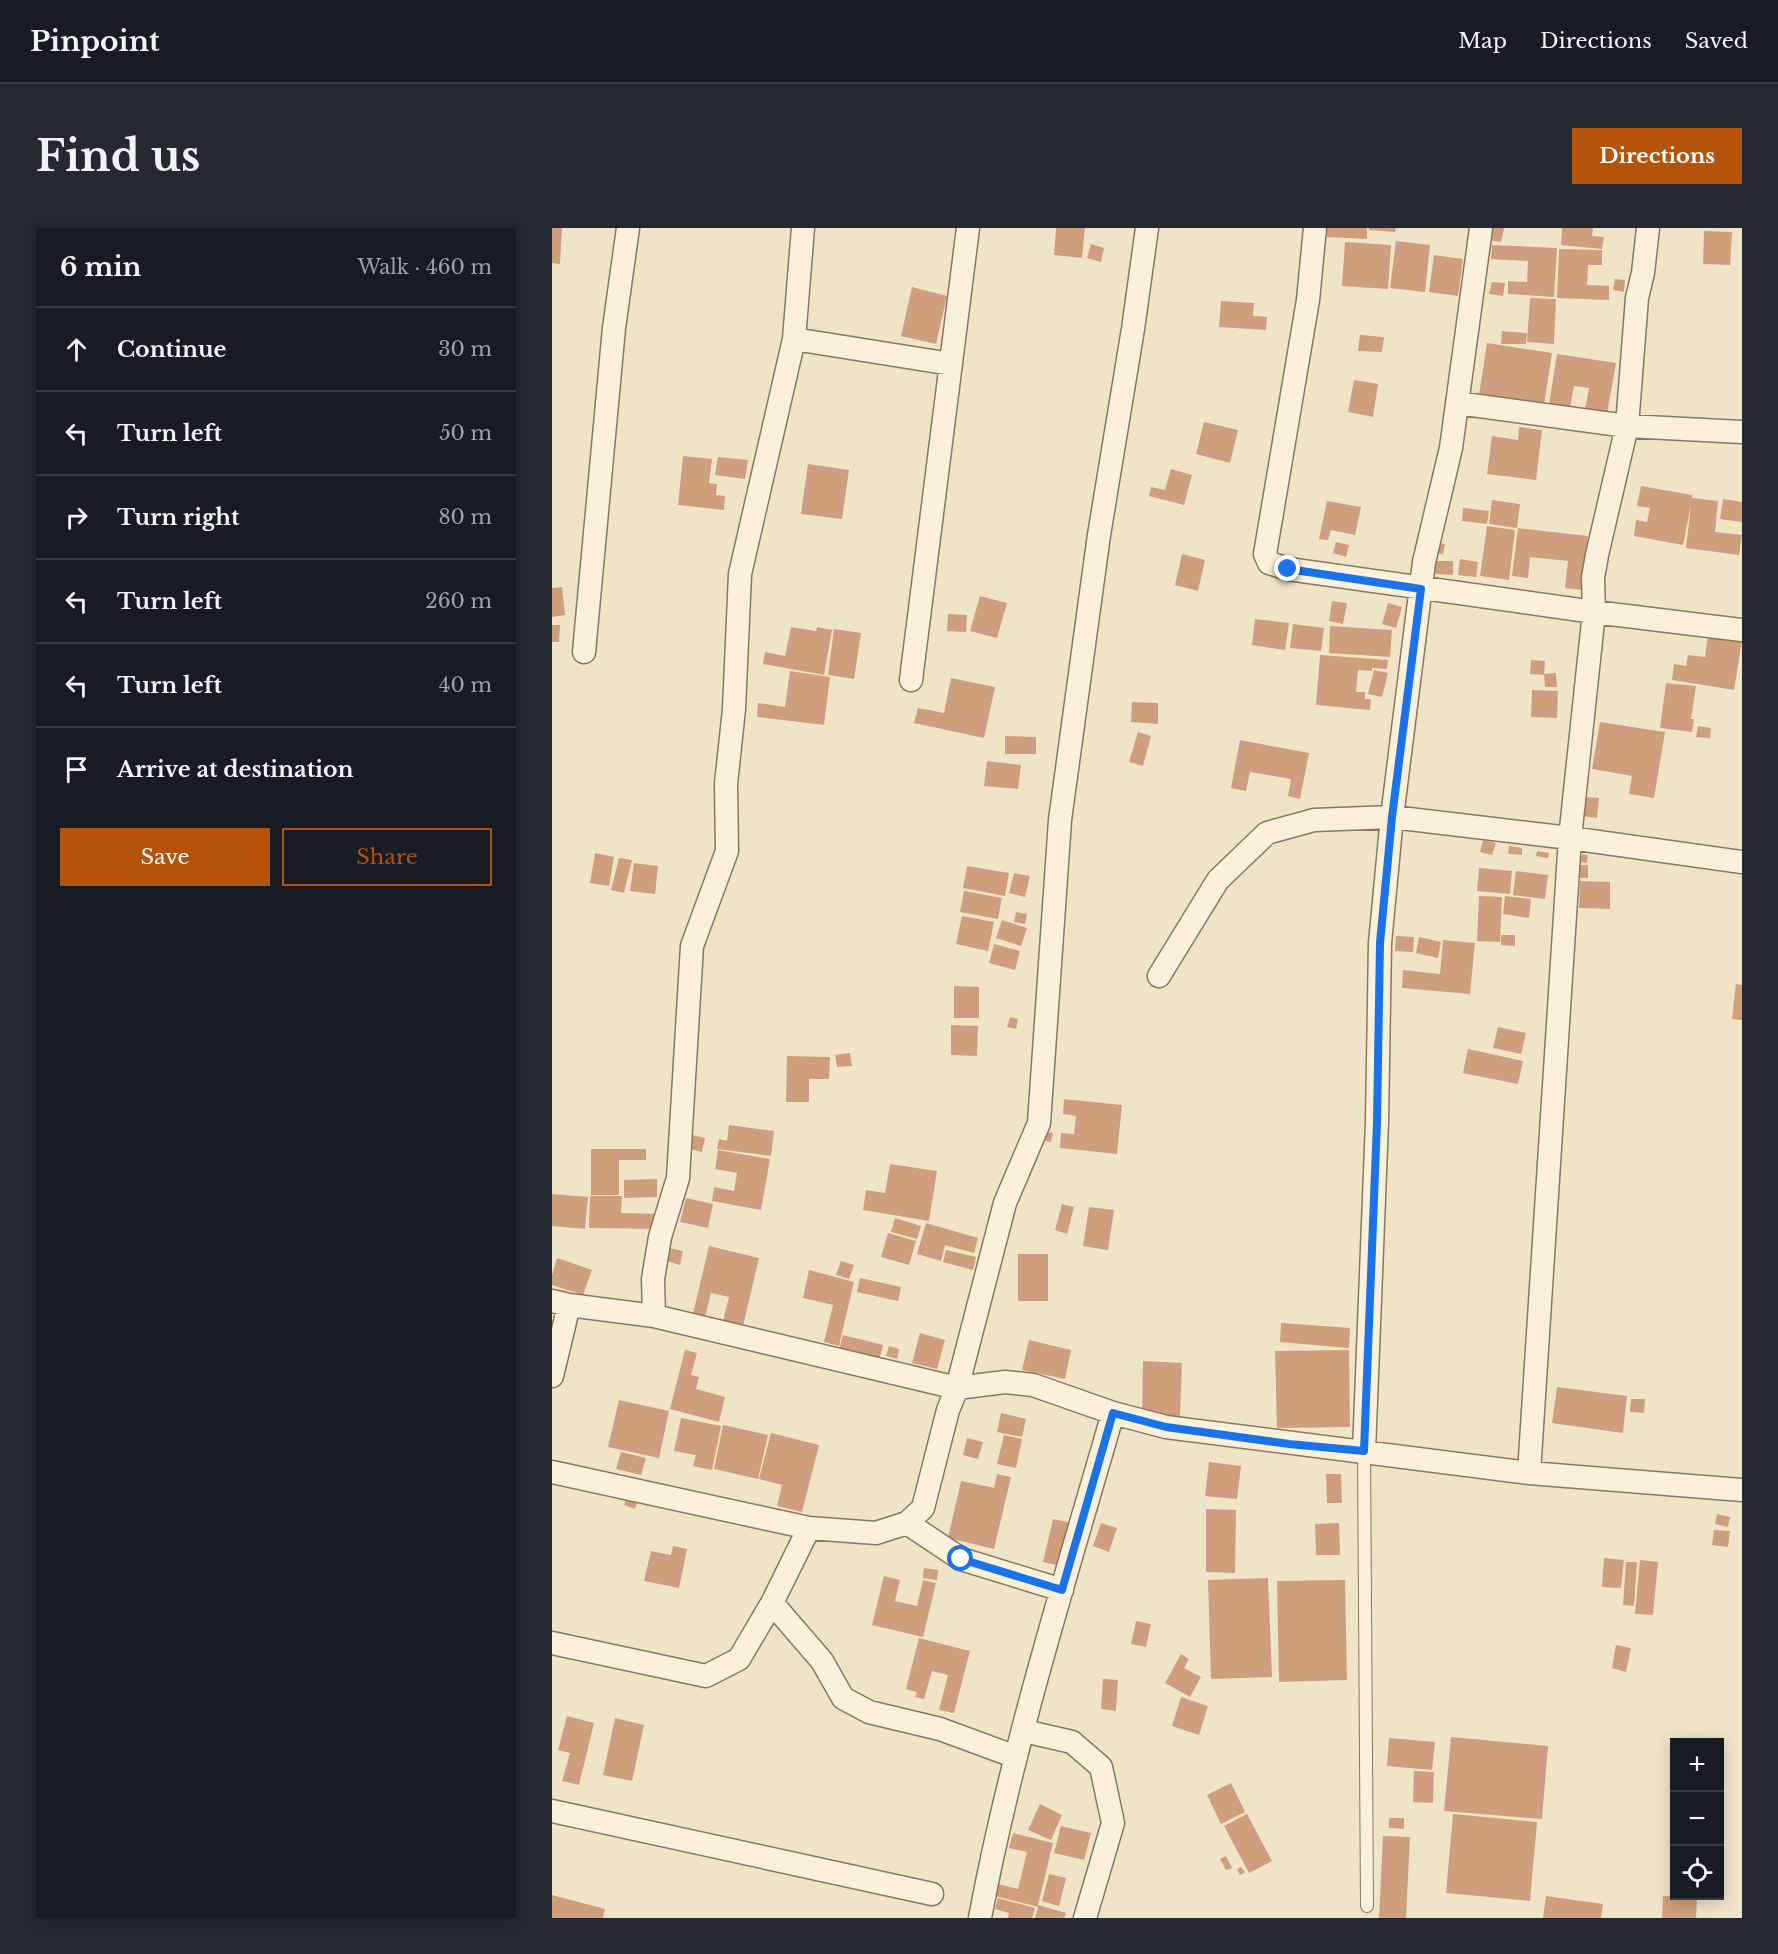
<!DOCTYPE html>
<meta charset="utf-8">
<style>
:root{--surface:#171b24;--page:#242831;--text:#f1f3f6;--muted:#9ea1a6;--line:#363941;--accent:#b45309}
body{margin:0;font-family:"Libre Baskerville",serif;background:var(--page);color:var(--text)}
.controls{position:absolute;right:18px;bottom:18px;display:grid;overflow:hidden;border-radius:0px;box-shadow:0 3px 15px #0003}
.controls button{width:54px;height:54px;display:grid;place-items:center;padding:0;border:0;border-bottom:2px solid var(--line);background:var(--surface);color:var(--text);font:30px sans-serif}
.stop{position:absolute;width:18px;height:18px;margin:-14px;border:4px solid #1a73e8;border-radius:50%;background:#fff}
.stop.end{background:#1a73e8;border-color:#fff;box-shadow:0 2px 6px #0008}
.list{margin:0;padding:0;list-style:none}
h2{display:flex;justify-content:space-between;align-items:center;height:78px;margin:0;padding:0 24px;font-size:26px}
h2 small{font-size:20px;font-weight:400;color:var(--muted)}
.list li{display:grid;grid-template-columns:39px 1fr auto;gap:18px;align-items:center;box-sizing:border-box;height:84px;padding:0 24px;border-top:2px solid var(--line)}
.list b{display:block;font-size:22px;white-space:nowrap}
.list em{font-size:20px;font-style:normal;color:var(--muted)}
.actions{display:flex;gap:12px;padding:18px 24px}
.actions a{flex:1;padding:14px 0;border:2px solid var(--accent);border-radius:0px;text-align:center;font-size:21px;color:var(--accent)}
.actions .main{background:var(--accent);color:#fff}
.icon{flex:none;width:33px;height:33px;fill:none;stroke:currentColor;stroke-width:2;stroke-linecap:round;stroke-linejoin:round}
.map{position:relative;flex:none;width:1190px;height:1690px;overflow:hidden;border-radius:0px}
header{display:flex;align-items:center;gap:36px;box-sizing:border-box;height:84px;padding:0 30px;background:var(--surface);border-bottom:2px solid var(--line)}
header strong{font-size:28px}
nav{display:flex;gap:33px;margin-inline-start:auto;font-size:21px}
.intro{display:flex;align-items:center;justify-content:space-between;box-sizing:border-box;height:144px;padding:0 36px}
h1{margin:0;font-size:42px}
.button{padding:15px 27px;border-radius:0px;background:var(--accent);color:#fff;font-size:21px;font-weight:700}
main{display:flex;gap:36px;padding:0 36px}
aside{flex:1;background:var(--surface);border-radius:0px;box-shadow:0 3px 15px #0003}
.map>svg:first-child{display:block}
.building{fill:#cf9f7d}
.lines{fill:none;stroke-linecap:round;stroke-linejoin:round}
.service-casing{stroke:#8d765c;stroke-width:14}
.minor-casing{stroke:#8d765c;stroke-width:25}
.service{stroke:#faf1dc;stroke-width:12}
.minor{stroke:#faf1dc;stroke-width:22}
.route{stroke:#1a73e8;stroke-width:8}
</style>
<header>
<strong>Pinpoint</strong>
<nav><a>Map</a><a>Directions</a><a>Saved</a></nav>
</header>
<div class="intro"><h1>Find us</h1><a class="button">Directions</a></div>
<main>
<aside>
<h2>6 min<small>Walk · 460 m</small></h2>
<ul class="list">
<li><svg class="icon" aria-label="ahead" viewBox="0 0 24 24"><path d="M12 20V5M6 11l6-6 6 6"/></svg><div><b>Continue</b></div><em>30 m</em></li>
<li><svg class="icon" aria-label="left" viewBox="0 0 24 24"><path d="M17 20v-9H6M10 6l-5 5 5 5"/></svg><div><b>Turn left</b></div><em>50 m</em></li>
<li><svg class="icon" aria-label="right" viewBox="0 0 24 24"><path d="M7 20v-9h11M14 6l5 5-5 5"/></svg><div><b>Turn right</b></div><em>80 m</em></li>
<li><svg class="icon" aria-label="left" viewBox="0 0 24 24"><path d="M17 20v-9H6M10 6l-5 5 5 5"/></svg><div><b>Turn left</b></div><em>260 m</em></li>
<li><svg class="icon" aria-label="left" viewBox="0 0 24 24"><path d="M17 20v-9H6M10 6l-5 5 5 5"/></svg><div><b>Turn left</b></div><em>40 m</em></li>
<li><svg class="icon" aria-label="arrive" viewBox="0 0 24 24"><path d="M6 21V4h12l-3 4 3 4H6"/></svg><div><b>Arrive at destination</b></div></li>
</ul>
<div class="actions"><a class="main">Save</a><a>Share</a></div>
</aside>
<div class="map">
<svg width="1190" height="1690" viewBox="0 0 1190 1690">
<rect width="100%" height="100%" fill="#f0e4c8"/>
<path class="building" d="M 0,0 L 10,0 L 8,36 L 0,35 Z
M 504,0 L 533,0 L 530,30 L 502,27 Z
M 775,0 L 815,0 L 815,11 L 775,9 Z
M 817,0 L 844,0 L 843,4 L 817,2 Z
M 937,0 L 952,0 L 949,14 L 935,12 Z
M 1010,0 L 1041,0 L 1040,8 L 1052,9 L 1050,21 L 1009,17 Z
M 1152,3 L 1180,4 L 1178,37 L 1151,36 Z
M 844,13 L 878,17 L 873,64 L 838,60 Z
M 793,14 L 839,17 L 836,61 L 790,58 Z
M 539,16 L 552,20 L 549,34 L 535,30 Z
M 940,17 L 1005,20 L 1002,69 L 956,66 L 956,53 L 975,54 L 976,33 L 939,31 Z
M 1007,21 L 1050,22 L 1050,37 L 1036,37 L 1035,57 L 1057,58 L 1057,72 L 1005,70 Z
M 882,27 L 911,31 L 906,68 L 877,64 Z
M 1063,51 L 1073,52 L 1072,64 L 1061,62 Z
M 940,54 L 953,55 L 951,68 L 937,66 Z
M 360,59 L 395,68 L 384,116 L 349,108 Z
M 978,70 L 1004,71 L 1002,116 L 975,114 Z
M 669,73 L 702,75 L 701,88 L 715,89 L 714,102 L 667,99 Z
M 950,103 L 975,105 L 974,116 L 949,116 Z
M 808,107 L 832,109 L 830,124 L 806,123 Z
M 935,115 L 1000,125 L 992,177 L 927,167 Z
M 1005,126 L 1064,135 L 1055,186 L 1033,182 L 1037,160 L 1022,158 L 1018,180 L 997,176 Z
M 802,152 L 826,156 L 821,189 L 796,184 Z
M 652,194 L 686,202 L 678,235 L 644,226 Z
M 967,199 L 990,202 L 984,252 L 935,246 L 940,208 L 966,212 Z
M 131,228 L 160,231 L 157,255 L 165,256 L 164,267 L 173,268 L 172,282 L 126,277 Z
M 166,229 L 196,232 L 193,251 L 163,247 Z
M 256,236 L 297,242 L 290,291 L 249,286 Z
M 619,241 L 640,247 L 632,277 L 597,268 L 599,259 L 613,262 Z
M 1089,258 L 1140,267 L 1140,270 L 1166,273 L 1163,304 L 1190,307 L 1187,327 L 1134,320 L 1139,277 L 1131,317 L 1082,308 L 1084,292 L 1095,294 L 1098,280 L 1085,278 Z
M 1171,271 L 1190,274 L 1190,294 L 1168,291 Z
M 940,272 L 968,276 L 965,300 L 937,296 Z
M 775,273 L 809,279 L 803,307 L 779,302 L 776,312 L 767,311 Z
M 911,280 L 937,283 L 935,296 L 910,293 Z
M 935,298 L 963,302 L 957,352 L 928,348 Z
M 966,300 L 1036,308 L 1030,362 L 1013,360 L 1016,333 L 978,329 L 976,350 L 960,348 Z
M 784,314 L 797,317 L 794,329 L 781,325 Z
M 882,314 L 893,316 L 891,326 L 881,324 Z
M 630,326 L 653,332 L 646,363 L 623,357 Z
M 908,331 L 926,334 L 924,349 L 906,347 Z
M 880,333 L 901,333 L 901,347 L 880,346 Z
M 10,359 L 13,387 L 0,389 L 0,360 Z
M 428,368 L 455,375 L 445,410 L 418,403 Z
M 780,373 L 795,375 L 791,396 L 777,393 Z
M 836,375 L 850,379 L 844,400 L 830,396 Z
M 396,386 L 415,387 L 414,404 L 395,403 Z
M 703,391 L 737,395 L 733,422 L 700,417 Z
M 741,396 L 772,400 L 769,423 L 738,420 Z
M 0,397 L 8,397 L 7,414 L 0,414 Z
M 778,398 L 840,402 L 838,429 L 777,425 Z
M 239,399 L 264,403 L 265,399 L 280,402 L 272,447 L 211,436 L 213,424 L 233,428 Z
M 282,401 L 309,405 L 302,451 L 276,447 Z
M 1156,407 L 1190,412 L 1182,462 L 1120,452 L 1122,436 L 1134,438 L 1136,427 L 1153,429 Z
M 768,427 L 836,432 L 835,441 L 820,440 L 820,443 L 806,442 L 804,464 L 813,464 L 813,471 L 819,471 L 818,482 L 764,477 Z
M 979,432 L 993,433 L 992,447 L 978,446 Z
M 822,442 L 836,445 L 830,469 L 816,466 Z
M 238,443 L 278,449 L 272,497 L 205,489 L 206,475 L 233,479 Z
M 1004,445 L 1005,459 L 993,459 L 992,446 Z
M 399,450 L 443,459 L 432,510 L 362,495 L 366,480 L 392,485 Z
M 1114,455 L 1144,458 L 1139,491 L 1142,491 L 1140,504 L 1108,500 Z
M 980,462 L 1006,463 L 1005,490 L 979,489 Z
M 580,474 L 606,475 L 606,496 L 579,494 Z
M 1048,494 L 1113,504 L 1102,570 L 1077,566 L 1080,548 L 1040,541 Z
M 1146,498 L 1159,500 L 1158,510 L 1144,509 Z
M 586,504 L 599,508 L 591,538 L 577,534 Z
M 453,508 L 484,509 L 484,526 L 453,526 Z
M 688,512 L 757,525 L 748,571 L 736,568 L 739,551 L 698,544 L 694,563 L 679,560 Z
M 435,533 L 469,537 L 466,561 L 432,558 Z
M 1033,569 L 1047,570 L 1045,590 L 1030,588 Z
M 931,612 L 944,615 L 940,627 L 928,624 Z
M 957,618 L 970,620 L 970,627 L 956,626 Z
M 985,623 L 997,625 L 996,630 L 984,628 Z
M 43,625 L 62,629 L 57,658 L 38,655 Z
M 1030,626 L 1036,627 L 1035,635 L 1028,634 Z
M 67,630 L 80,632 L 72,665 L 59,662 Z
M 82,635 L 106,638 L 103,666 L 78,663 Z
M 1027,637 L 1036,637 L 1036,650 L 1027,650 Z
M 415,638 L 457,645 L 453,668 L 411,660 Z
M 927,640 L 960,643 L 958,666 L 925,663 Z
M 964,643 L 996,647 L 993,671 L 961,667 Z
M 462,645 L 478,648 L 473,669 L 457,665 Z
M 1028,653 L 1058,654 L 1058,681 L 1027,680 Z
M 412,663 L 450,670 L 446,691 L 408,684 Z
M 927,668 L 950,669 L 948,714 L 925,713 Z
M 953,668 L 979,671 L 977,690 L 951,686 Z
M 464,684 L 475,686 L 473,696 L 462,694 Z
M 410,688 L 442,694 L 436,723 L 404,716 Z
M 450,692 L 475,700 L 469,718 L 444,710 Z
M 949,707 L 963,707 L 963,718 L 949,717 Z
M 844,708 L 862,709 L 861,724 L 843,723 Z
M 867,709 L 889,714 L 886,730 L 864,725 Z
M 891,712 L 923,715 L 918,766 L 850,760 L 851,742 L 888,746 Z
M 442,716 L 468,723 L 463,742 L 437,735 Z
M 1184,756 L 1190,757 L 1190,792 L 1180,791 Z
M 402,758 L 427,759 L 427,790 L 402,790 Z
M 458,789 L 466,791 L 464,801 L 455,799 Z
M 399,797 L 426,798 L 425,828 L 399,827 Z
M 946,799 L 974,805 L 969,826 L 941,820 Z
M 916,821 L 971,833 L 966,856 L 911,845 Z
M 298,825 L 300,838 L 285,839 L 283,827 Z
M 235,828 L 278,829 L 277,851 L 257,851 L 257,874 L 234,874 Z
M 512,871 L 570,877 L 565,926 L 508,920 L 509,905 L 522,906 L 524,888 L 511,886 Z
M 177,897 L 222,903 L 219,928 L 165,921 L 167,911 L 175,913 Z
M 489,903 L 501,905 L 499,914 L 487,912 Z
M 140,907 L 153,910 L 150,924 L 137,921 Z
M 39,921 L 94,921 L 94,932 L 67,932 L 67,967 L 39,967 Z
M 166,922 L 218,931 L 209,982 L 160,973 L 162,959 L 182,963 L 185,945 L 163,941 Z
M 338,936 L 385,943 L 377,993 L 311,982 L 314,962 L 333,965 Z
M 105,951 L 105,969 L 72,970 L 72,952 Z
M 0,966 L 36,969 L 33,1001 L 0,998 Z
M 38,968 L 70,968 L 69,985 L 108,986 L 107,1001 L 37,1000 Z
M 134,970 L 161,976 L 156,1000 L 128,994 Z
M 510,976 L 522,979 L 515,1006 L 503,1002 Z
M 537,979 L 562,982 L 556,1022 L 531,1018 Z
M 343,990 L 369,998 L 365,1011 L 339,1004 Z
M 374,995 L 426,1010 L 422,1025 L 393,1017 L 389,1033 L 365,1026 Z
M 336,1005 L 364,1013 L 357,1037 L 329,1029 Z
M 157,1018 L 207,1030 L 191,1098 L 171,1093 L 177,1069 L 159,1065 L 153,1089 L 141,1086 Z
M 114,1019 L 131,1023 L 128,1037 L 111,1032 Z
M 394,1022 L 424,1029 L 421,1042 L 391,1034 Z
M 466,1026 L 496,1026 L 496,1073 L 466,1073 Z
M 5,1030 L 40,1042 L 31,1067 L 0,1057 L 0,1047 Z
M 289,1033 L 302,1037 L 297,1051 L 284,1047 Z
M 257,1042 L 302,1054 L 287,1118 L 272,1114 L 281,1077 L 251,1070 Z
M 308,1050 L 349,1059 L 346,1073 L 305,1064 Z
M 729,1095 L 798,1100 L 797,1120 L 728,1114 Z
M 368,1105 L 393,1112 L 385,1141 L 360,1135 Z
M 291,1107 L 331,1117 L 327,1133 L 287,1122 Z
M 477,1112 L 519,1122 L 513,1151 L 470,1142 Z
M 337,1118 L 347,1121 L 345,1131 L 334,1128 Z
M 133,1122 L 145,1125 L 139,1147 L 147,1149 L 144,1161 L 173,1169 L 167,1194 L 118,1181 Z
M 797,1122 L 798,1199 L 725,1200 L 723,1123 Z
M 591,1133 L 630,1135 L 628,1188 L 590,1186 Z
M 1005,1159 L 1075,1168 L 1071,1205 L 1000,1195 Z
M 1079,1171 L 1093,1171 L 1092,1185 L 1078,1184 Z
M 67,1172 L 117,1183 L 107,1230 L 56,1219 Z
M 449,1185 L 474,1191 L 470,1209 L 445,1204 Z
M 129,1190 L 169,1198 L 160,1242 L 141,1238 L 144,1227 L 122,1223 Z
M 171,1197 L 216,1207 L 206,1251 L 162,1241 Z
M 219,1205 L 267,1217 L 250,1284 L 225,1278 L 230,1257 L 207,1251 Z
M 452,1207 L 470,1211 L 464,1240 L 445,1236 Z
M 415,1210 L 431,1214 L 426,1231 L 411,1227 Z
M 69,1224 L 94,1230 L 89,1247 L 64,1241 Z
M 657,1234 L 689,1238 L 685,1271 L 653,1268 Z
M 445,1246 L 459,1249 L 442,1321 L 396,1310 L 409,1253 L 442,1260 Z
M 774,1246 L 789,1246 L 790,1275 L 775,1275 Z
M 76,1265 L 87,1268 L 83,1281 L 72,1277 Z
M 654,1281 L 684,1282 L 683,1345 L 654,1344 Z
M 1165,1286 L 1178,1289 L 1176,1299 L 1163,1296 Z
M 501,1291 L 524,1296 L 508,1338 L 491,1334 Z
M 549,1295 L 565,1300 L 557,1324 L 541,1318 Z
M 787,1295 L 788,1327 L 764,1327 L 763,1296 Z
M 1162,1302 L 1178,1303 L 1176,1319 L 1160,1317 Z
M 121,1318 L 135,1321 L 127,1360 L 92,1353 L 99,1323 L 119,1327 Z
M 1052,1330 L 1072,1332 L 1069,1360 L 1050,1359 Z
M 1088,1332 L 1106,1334 L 1101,1387 L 1083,1386 Z
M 1074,1334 L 1085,1334 L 1082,1378 L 1071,1377 Z
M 372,1340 L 386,1342 L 385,1352 L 371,1350 Z
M 332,1348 L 348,1352 L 343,1373 L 365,1378 L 371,1352 L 384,1355 L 371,1409 L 320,1397 Z
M 716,1350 L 720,1449 L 659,1451 L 656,1352 Z
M 793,1352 L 795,1452 L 727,1454 L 725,1353 Z
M 584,1393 L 599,1396 L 594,1419 L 579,1416 Z
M 367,1410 L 418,1423 L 402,1485 L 387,1482 L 396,1447 L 380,1443 L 372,1471 L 363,1469 L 365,1464 L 354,1461 Z
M 1064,1417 L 1079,1420 L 1074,1444 L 1060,1440 Z
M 629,1426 L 637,1431 L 632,1440 L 649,1449 L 638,1469 L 613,1455 Z
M 551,1451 L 566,1452 L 564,1483 L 549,1481 Z
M 629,1469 L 656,1478 L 647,1507 L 620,1498 Z
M 15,1488 L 42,1495 L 27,1557 L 10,1553 L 18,1525 L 6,1522 Z
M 63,1490 L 92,1497 L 80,1553 L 51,1547 Z
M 899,1509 L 996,1518 L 990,1591 L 892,1583 Z
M 837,1510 L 883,1514 L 880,1542 L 835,1538 Z
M 862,1543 L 882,1544 L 881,1575 L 861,1574 Z
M 679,1555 L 693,1584 L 669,1596 L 655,1567 Z
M 488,1576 L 510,1587 L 499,1612 L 476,1602 Z
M 695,1586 L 720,1633 L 697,1645 L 672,1598 Z
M 901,1586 L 985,1594 L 978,1673 L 894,1665 Z
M 837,1590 L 852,1590 L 852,1601 L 837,1600 Z
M 509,1598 L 539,1605 L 532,1632 L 502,1625 Z
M 461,1605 L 501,1615 L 486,1677 L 514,1685 L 512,1690 L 483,1690 L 486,1679 L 443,1668 L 446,1656 L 466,1661 L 475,1624 L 457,1620 Z
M 831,1608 L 858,1609 L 854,1690 L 827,1690 Z
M 674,1628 L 680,1640 L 674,1642 L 668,1631 Z
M 689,1639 L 693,1644 L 688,1647 L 685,1641 Z
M 497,1646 L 514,1650 L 507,1678 L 490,1673 Z
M 0,1667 L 53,1681 L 51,1690 L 0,1690 Z
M 994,1668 L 1051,1676 L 1049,1690 L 991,1690 Z
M 1111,1668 L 1145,1669 L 1144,1690 L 1110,1690 Z
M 446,1670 L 483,1680 L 480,1690 L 456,1690 L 457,1685 L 443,1681 Z"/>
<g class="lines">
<g class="service-casing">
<path id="service" d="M 812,1223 L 815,1678"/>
</g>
<g class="minor-casing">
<path id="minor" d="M 251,0 L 242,111 L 188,346 L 182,481 L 174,556 L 175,623 L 140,718 L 126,950 L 108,1009 L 101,1051 L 102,1088 L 405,1160 L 453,975 L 487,895 L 508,592 L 547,307 L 581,101 L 595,0
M 763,0 L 756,72 L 713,326 L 717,335 L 736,341 L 1042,384 L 1190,402
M 242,111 L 399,136
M 905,175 L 1075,198 L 1190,204
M 32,424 L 62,100 L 76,0
M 359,452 L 416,0
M 607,748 L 666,652 L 715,605 L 762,592 L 840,589 L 1018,610 L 1190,634
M 0,1073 L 17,1077 L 102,1088
M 0,1148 L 17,1077
M 812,1223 L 825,894 L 828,715 L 840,589 L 872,334 L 899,220 L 929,0
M 0,1244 L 257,1300 L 324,1305 L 355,1295 L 371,1280 L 396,1182 L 405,1160 L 453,1154 L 481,1157 L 561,1185 L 614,1199 L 977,1245 L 1190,1262
M 977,1245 L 1018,610 L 1042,384 L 1041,350 L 1045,327 L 1075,198 L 1085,70 L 1091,45 L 1096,0
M 355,1295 L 409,1331 L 510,1362
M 220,1375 L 270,1433 L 291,1470 L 317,1484 L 388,1501 L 464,1529
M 0,1415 L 154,1448 L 187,1431 L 220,1375 L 257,1300
M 472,1503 L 520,1514 L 549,1539 L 561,1595 L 533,1690
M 0,1583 L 380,1666
M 428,1690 C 460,1519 513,1352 561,1185"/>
</g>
<use href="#service" class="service"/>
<use href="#minor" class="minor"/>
</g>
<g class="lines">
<path class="route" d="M 409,1331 L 510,1362 L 561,1185 L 614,1199 L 737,1216 L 812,1223 L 825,894 L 828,715 L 840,589 L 869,361 L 736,341"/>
</g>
</svg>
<div class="controls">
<button>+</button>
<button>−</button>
<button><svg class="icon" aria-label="locate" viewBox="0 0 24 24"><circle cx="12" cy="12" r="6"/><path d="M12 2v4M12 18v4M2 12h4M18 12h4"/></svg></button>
</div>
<div class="stop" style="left:409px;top:1331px"></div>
<div class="stop end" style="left:736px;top:341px"></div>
</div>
</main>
